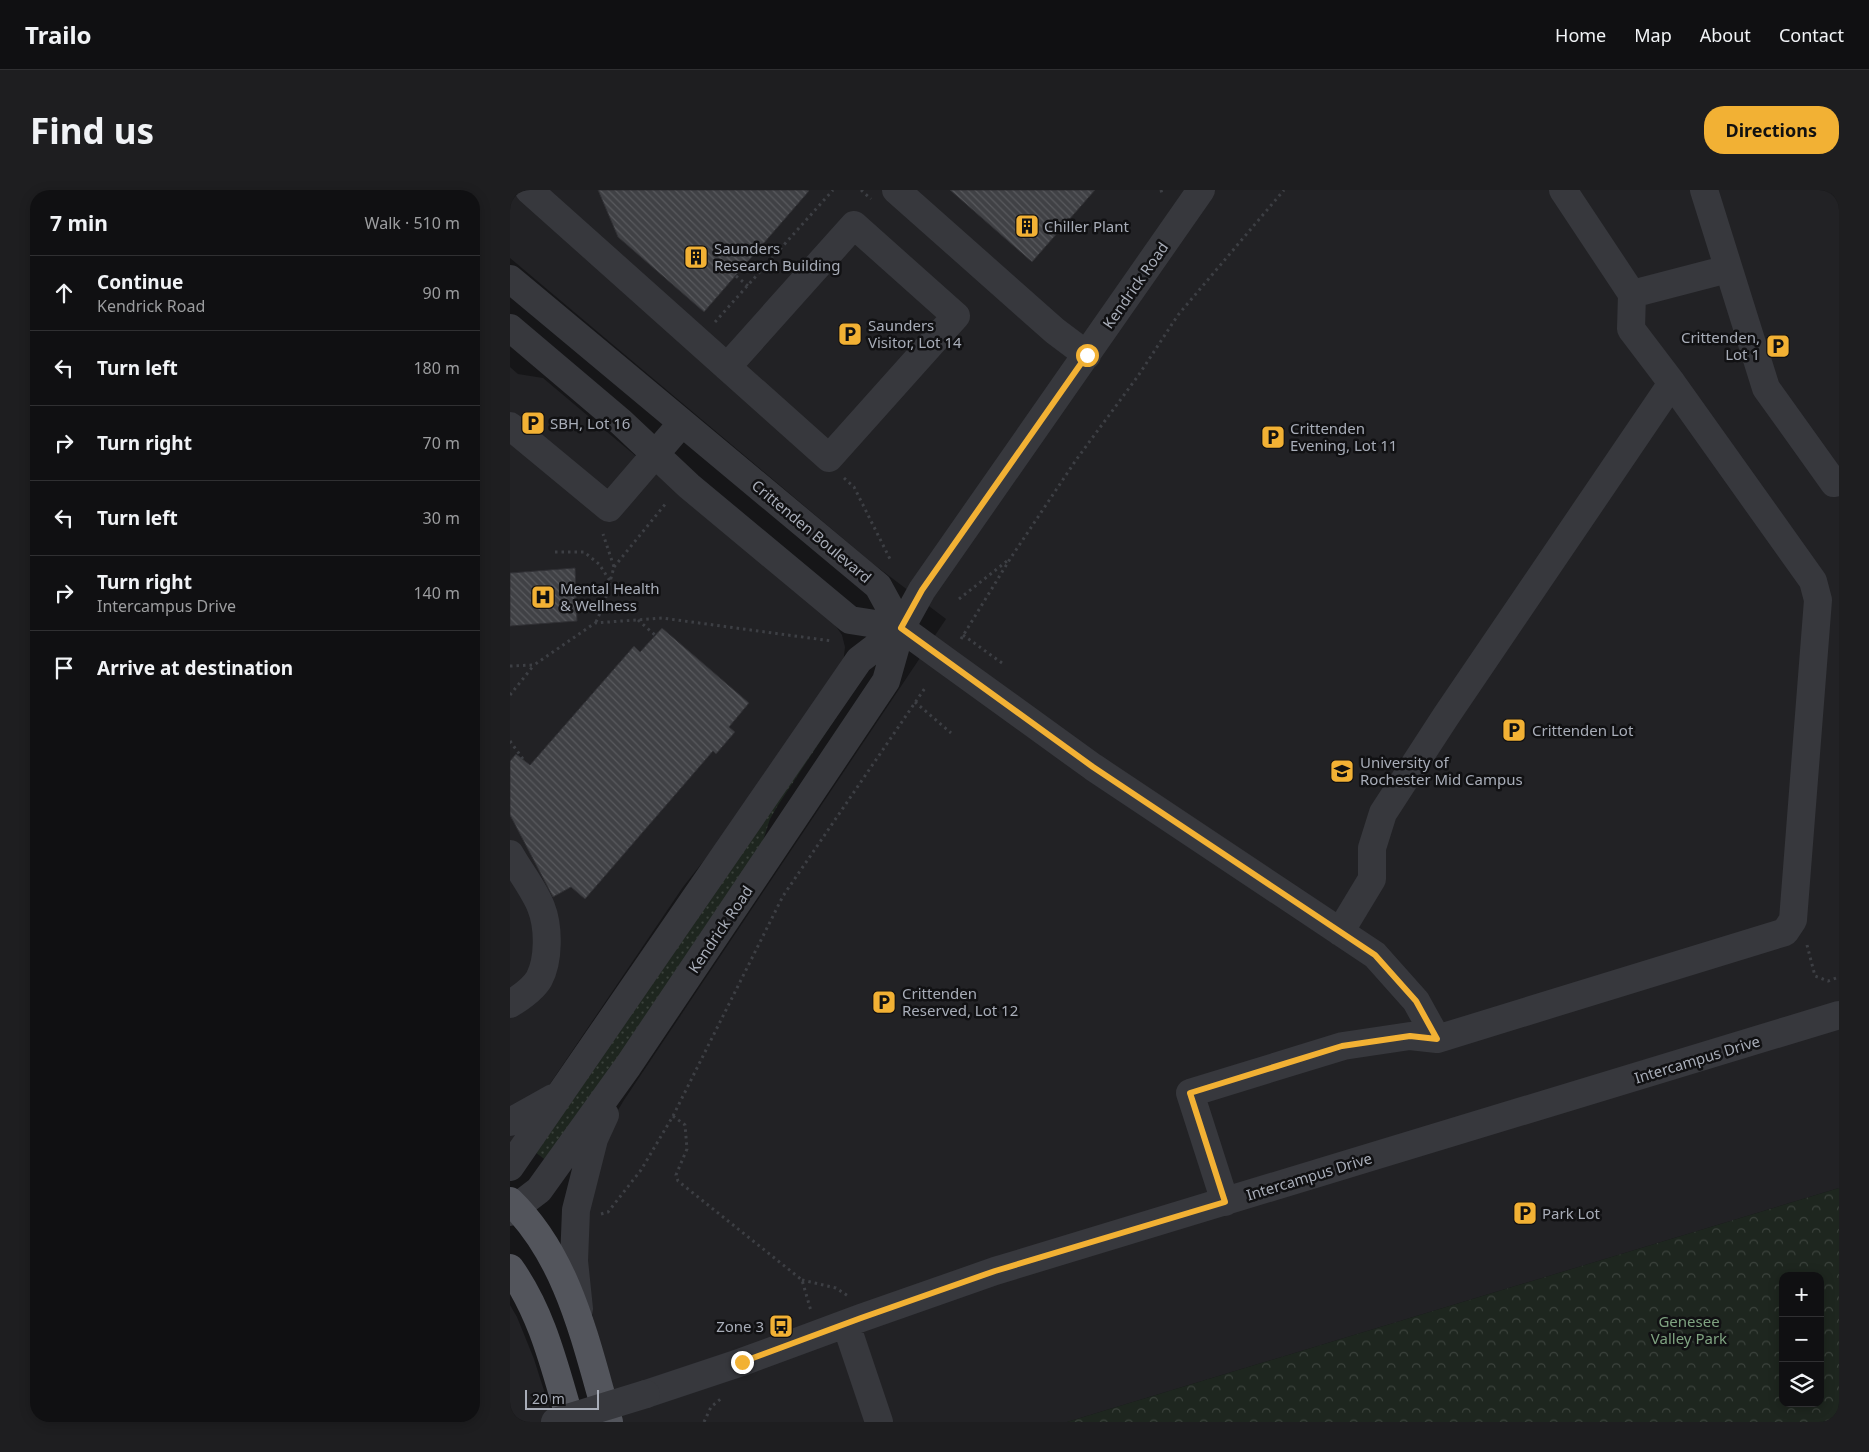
<!DOCTYPE html>
<meta charset="utf-8">
<style>
:root{--surface:#101012;--page:#1e1e20;--text:#f1f3f6;--muted:#9c9d9f;--line:#303032;--accent:#f2b134}
body{margin:0;font-family:"Noto Sans",sans-serif;background:var(--page);color:var(--text)}
.controls{position:absolute;right:15px;bottom:15px;display:grid;overflow:hidden;border-radius:10px;box-shadow:0 2px 12px #0003}
.controls button{width:45px;height:45px;display:grid;place-items:center;padding:0;border:0;border-bottom:1px solid var(--line);background:var(--surface);color:var(--text);font:25px sans-serif}
.scale{position:absolute;left:15px;bottom:12px;width:74px;box-sizing:border-box;padding-left:5px;border:2px solid #a8adb8;border-top:0;font-size:14px;line-height:18px;white-space:nowrap;color:#a8adb8;-webkit-text-stroke:4px #111113;paint-order:stroke}
.stop{position:absolute;width:15px;height:15px;margin:-11px;border:4px solid #f2b134;border-radius:50%;background:#fff}
.stop.end{background:#f2b134;border-color:#fff;box-shadow:0 1px 5px #0008}
.list{margin:0;padding:0;list-style:none}
h2{display:flex;justify-content:space-between;align-items:center;height:65px;margin:0;padding:0 20px;font-size:21px}
h2 small{font-size:16px;font-weight:400;color:var(--muted)}
.list li{display:grid;grid-template-columns:32px 1fr auto;gap:15px;align-items:center;box-sizing:border-box;height:75px;padding:0 20px;border-top:1px solid var(--line)}
.list b{display:block;font-size:19px;white-space:nowrap}
.list p{margin:0;font-size:16px;white-space:nowrap;color:var(--muted)}
.list em{font-size:16px;font-style:normal;color:var(--muted)}
.icon{flex:none;width:28px;height:28px;fill:none;stroke:currentColor;stroke-width:2;stroke-linecap:round;stroke-linejoin:round}
.map{position:relative;flex:none;width:1329px;height:1232px;overflow:hidden;border-radius:20px}
header{display:flex;align-items:center;gap:30px;box-sizing:border-box;height:70px;padding:0 25px;background:var(--surface);border-bottom:1px solid var(--line)}
header strong{font-size:24px}
nav{display:flex;gap:28px;margin-inline-start:auto;font-size:18px}
.intro{display:flex;align-items:center;justify-content:space-between;box-sizing:border-box;height:120px;padding:0 30px}
h1{margin:0;font-size:35px}
.button{padding:12px 22px;border-radius:20px;background:var(--accent);color:#111;font-size:18px;font-weight:700}
main{display:flex;gap:30px;padding:0 30px}
aside{flex:1;background:var(--surface);border-radius:20px;box-shadow:0 2px 12px #0003}
.map>svg:first-child{display:block}
.built{fill:#222225}
.grass{fill:url(#grass-dots)}
.forest{fill:url(#forest-crowns);fill-rule:evenodd}
.building{fill:url(#building-back-hatch);stroke:#303034}
.lines{fill:none;stroke-linecap:round;stroke-linejoin:round}
.path{stroke:#3d3f44;stroke-width:3;stroke-dasharray:2.5 4;stroke-linecap:butt}
.minor{stroke:#37383d;stroke-width:28}
.major{stroke:#53555c;stroke-width:28}
.minor-bridge{stroke:#37383d;stroke-width:28}
.route{stroke:#f2b134;stroke-width:6}
.labels{text-anchor:middle;dominant-baseline:central;stroke-width:5;stroke-linejoin:round;paint-order:stroke}
.poi-label{font-size:15px;fill:#a8adb8;stroke:#111113;text-anchor:start}
.street-label{font-size:15px;fill:#a8adb8;stroke:#111113}
.park-label{font-size:15px;fill:#7fa381;stroke:#111113}
</style>
<header>
<strong>Trailo</strong>
<nav><a>Home</a><a>Map</a><a>About</a><a>Contact</a></nav>
</header>
<div class="intro"><h1>Find us</h1><a class="button">Directions</a></div>
<main>
<aside>
<h2>7 min<small>Walk · 510 m</small></h2>
<ul class="list">
<li><svg class="icon" aria-label="ahead" viewBox="0 0 24 24"><path d="M12 20V5M6 11l6-6 6 6"/></svg><div><b>Continue</b><p>Kendrick Road</p></div><em>90 m</em></li>
<li><svg class="icon" aria-label="left" viewBox="0 0 24 24"><path d="M17 20v-9H6M10 6l-5 5 5 5"/></svg><div><b>Turn left</b></div><em>180 m</em></li>
<li><svg class="icon" aria-label="right" viewBox="0 0 24 24"><path d="M7 20v-9h11M14 6l5 5-5 5"/></svg><div><b>Turn right</b></div><em>70 m</em></li>
<li><svg class="icon" aria-label="left" viewBox="0 0 24 24"><path d="M17 20v-9H6M10 6l-5 5 5 5"/></svg><div><b>Turn left</b></div><em>30 m</em></li>
<li><svg class="icon" aria-label="right" viewBox="0 0 24 24"><path d="M7 20v-9h11M14 6l5 5-5 5"/></svg><div><b>Turn right</b><p>Intercampus Drive</p></div><em>140 m</em></li>
<li><svg class="icon" aria-label="arrive" viewBox="0 0 24 24"><path d="M6 21V4h12l-3 4 3 4H6"/></svg><div><b>Arrive at destination</b></div></li>
</ul>
</aside>
<div class="map">
<svg width="1329" height="1232" viewBox="0 0 1329 1232">
<defs>
<pattern id="grass-dots" width="8" height="8" patternUnits="userSpaceOnUse" patternTransform="scale(1.25)"><rect width="8" height="8" fill="#1e261f"/><path d="M2 2h.1M6 6h.1" fill="none" stroke="#3c433d" stroke-width="1.8" stroke-linecap="round"/></pattern>
<pattern id="forest-crowns" width="20" height="18" patternUnits="userSpaceOnUse" patternTransform="scale(1.25)"><rect width="20" height="18" fill="#1e261f"/><path d="M2 6a3 3 0 1 1 6 0M12 15a3 3 0 1 1 6 0" fill="none" stroke="#3c433d"/></pattern>
<pattern id="building-back-hatch" width="6" height="6" patternUnits="userSpaceOnUse" patternTransform="scale(1.25)"><rect width="6" height="6" fill="#404145"/><path d="M-1 5l2 2M0 0l6 6M5-1l2 2" fill="none" stroke="#595a5e"/></pattern>
</defs>
<rect width="100%" height="100%" fill="#161618"/>
<path class="built" d="M 0,0 L 1329,0 L 1329,998 L 557,1232 L 113,1232 L 77,1107 L 74,1023 L 102,930 L 114,910 L 436,429 L 362,373 L 0,68 Z
M 0,177 L 8,184 L 33,188 L 323,432 L 332,445 L 335,457 L 333,474 L 237,616 L 173,697 L 0,953 Z
M 0,1115 L 7,1127 L 24,1169 L 44,1232 L 0,1232 Z"/>
<path class="grass" d="M 321,520 L 327,526 L 268,615 L 260,629 L 247,669 L 37,971 L 25,962 Z"/>
<path class="forest" d="M 1329,998 L 1329,1232 L 557,1232 ZM 1273,1086 L 1310,1086 L 1310,1213 L 1273,1213 Z"/>
<path class="building" d="M 88,0 L 297,0 L 299,1 L 194,122 L 108,47 Z
M 440,0 L 585,0 L 522,72 Z
M 65,378 L 67,431 L 0,436 L 0,383 Z
M 152,438 L 239,513 L 219,537 L 225,542 L 206,564 L 203,561 L 75,709 L 61,697 L 43,707 L 0,625 L 0,571 L 6,564 L 20,575 L 124,456 L 130,462 Z"/>
<g class="lines">
<path class="path" d="M 351,0 L 361,9
M 651,0 L 652,4
M 226,86 L 238,96
M 205,132 L 323,0
M 334,288 L 344,297 L 381,371
M 45,362 L 74,362 L 89,374 L 100,391
M 104,377 L 157,312
M 449,409 L 497,371
M 128,430 L 145,445
M 86,432 L 94,414 L 104,377 L 93,344
M 453,445 L 492,473
M 451,449 L 500,369 L 566,270 L 628,186 L 668,125 L 774,0
M 0,476 L 24,475 L 85,433 L 152,428 L 322,451
M 0,505 L 24,475
M 405,512 L 441,543
M 0,551 L 13,569
M 1297,755 L 1305,786 L 1318,791 L 1329,787
M 163,926 L 175,935 L 177,959 L 166,985 L 168,991 L 292,1090 L 301,1121
M 91,1024 L 98,1022 L 131,980 L 163,926 L 273,706 L 415,498
M 292,1090 L 326,1098 L 338,1106
M 194,1232 L 201,1217 L 213,1207"/>
<path class="minor" d="M 19,0 C 119,89 219,178 319,268 L 446,126 L 344,35 L 217,177
M 386,0 L 545,141 L 577,165
M 1194,0 L 1256,198 L 1324,293 L 1329,292
M 0,89 L 368,396 L 391,438 L 435,470 L 583,577 L 865,765 L 906,811 L 927,849
M 1122,104 L 1218,79
M 0,138 L 111,232 L 179,296 L 340,430 L 391,438
M 0,236 L 99,318 L 172,233
M 0,664 C 9,680 25,701 31,717 C 39,737 39,770 29,789 C 23,799 10,808 0,814
M 830,742 L 862,689 L 862,658 L 873,623 L 936,526 L 1162,193
M 0,932 L 43,908
M 0,977 L 349,470 L 391,438
M 715,1012 L 680,903 L 833,856 L 900,846 L 927,849 L 1275,742 L 1283,730 L 1308,410 L 1303,391 L 1162,193 L 1121,139 L 1122,104 L 1053,0
M 0,1022 L 29,1000 L 118,876 L 376,491 L 391,438 L 412,400 L 691,0
M 69,1119 L 64,1071 L 66,1020 L 84,949 L 95,925
M 336,1134 L 369,1232
M 136,1204 L 232,1172 L 351,1128 L 485,1081 L 1329,825"/>
<path class="major" d="M 0,1011 C 60,1069 76,1155 99,1232
M 0,1078 C 33,1124 45,1179 61,1232"/>
<path class="minor-bridge" d="M 45,1232 L 136,1204"/>
</g>
<g class="lines">
<path class="route" d="M 232,1172 L 351,1128 L 485,1081 L 715,1012 L 680,903 L 832,856 L 900,846 L 927,849 L 906,811 L 865,765 L 583,577 L 391,438 L 412,400 L 577,165"/>
</g>
<defs>
<g id="building-square" transform="scale(1.25)"><rect x="-9" y="-9" width="18" height="18" rx="4" fill="#f2b134" stroke="#111113"/><path d="M-4-6H4V6H1V3H-1V6H-4ZM-2.5-4.3h1.7v1.8h-1.7ZM.8-4.3h1.7v1.8H.8ZM-2.5-1h1.7V.8h-1.7ZM.8-1h1.7V.8H.8Z" fill="#111"/></g>
<g id="parking-square" transform="scale(1.25)"><rect x="-9" y="-9" width="18" height="18" rx="4" fill="#f2b134" stroke="#111113"/><path d="M-3.5-5.5H1a3.5 3.5 0 0 1 0 7H-1V5.5H-3.5ZM-1-3.4V-.6H.8a1.4 1.4 0 0 0 0-2.8Z" fill="#111"/></g>
<g id="hospital-square" transform="scale(1.25)"><rect x="-9" y="-9" width="18" height="18" rx="4" fill="#f2b134" stroke="#111113"/><path d="M-5-5h3v3.5h4V-5h3V5h-3V1.5h-4V5h-3Z" fill="#111"/></g>
<g id="university-square" transform="scale(1.25)"><rect x="-9" y="-9" width="18" height="18" rx="4" fill="#f2b134" stroke="#111113"/><path d="M0-5L7-2L0 1L-7-2ZM-4 1L0 2.5L4 1V4Q0 6-4 4Z" fill="#111"/></g>
<g id="bus-square" transform="scale(1.25)"><rect x="-9" y="-9" width="18" height="18" rx="4" fill="#f2b134" stroke="#111113"/><path d="M-5-6H5V4H4V6H2V4H-2V6H-4V4H-5ZM-3.5-4V0h7V-4ZM-3.5 1.2v1.5H-2V1.2ZM2 1.2v1.5H3.5V1.2Z" fill="#111"/></g>
</defs>
<g fill-rule="evenodd">
<use href="#building-square" x="517" y="36"/>
<use href="#building-square" x="186" y="67"/>
<use href="#parking-square" x="340" y="144"/>
<use href="#parking-square" x="1268" y="156"/>
<use href="#parking-square" x="23" y="233"/>
<use href="#parking-square" x="763" y="247"/>
<use href="#hospital-square" x="33" y="407"/>
<use href="#parking-square" x="1004" y="540"/>
<use href="#university-square" x="832" y="581"/>
<use href="#parking-square" x="374" y="812"/>
<use href="#parking-square" x="1015" y="1023"/>
<use href="#bus-square" x="271" y="1136"/>
</g>
<g class="labels">
<g class="poi-label">
<text x="534" y="36">Chiller Plant</text>
<text x="204" y="58">Saunders<tspan x="204" dy="17">Research Building</tspan></text>
<text x="358" y="135">Saunders<tspan x="358" dy="17">Visitor, Lot 14</tspan></text>
<text x="1250" y="147" text-anchor="end">Crittenden,<tspan x="1250" dy="17">Lot 1</tspan></text>
<text x="40" y="233">SBH, Lot 16</text>
<text x="780" y="238">Crittenden<tspan x="780" dy="17">Evening, Lot 11</tspan></text>
<text x="50" y="398">Mental Health<tspan x="50" dy="17">&amp; Wellness</tspan></text>
<text x="1022" y="540">Crittenden Lot</text>
<text x="850" y="572">University of<tspan x="850" dy="17">Rochester Mid Campus</tspan></text>
<text x="392" y="803">Crittenden<tspan x="392" dy="17">Reserved, Lot 12</tspan></text>
<text x="1032" y="1023">Park Lot</text>
<text x="254" y="1136" text-anchor="end">Zone 3</text>
</g>
<g class="street-label">
<text transform="translate(625 95) rotate(-55)">Kendrick Road</text>
<text transform="translate(302 341) rotate(40)">Crittenden Boulevard</text>
<text transform="translate(210 739) rotate(-56)">Kendrick Road</text>
<text transform="translate(1187 869) rotate(-17)">Intercampus Drive</text>
<text transform="translate(799 986) rotate(-17)">Intercampus Drive</text>
</g>
<g class="park-label">
<text x="1179" y="1131">Genesee<tspan x="1179" dy="17">Valley Park</tspan></text>
</g>
</g>
</svg>
<div class="controls">
<button>+</button>
<button>−</button>
<button><svg class="icon" aria-label="layers" viewBox="0 0 24 24"><path d="M12 4l9 5-9 5-9-5zM3 14l9 5 9-5"/></svg></button>
</div>
<div class="scale">20 m</div>
<div class="stop" style="left:577px;top:165px"></div>
<div class="stop end" style="left:232px;top:1172px"></div>
</div>
</main>
